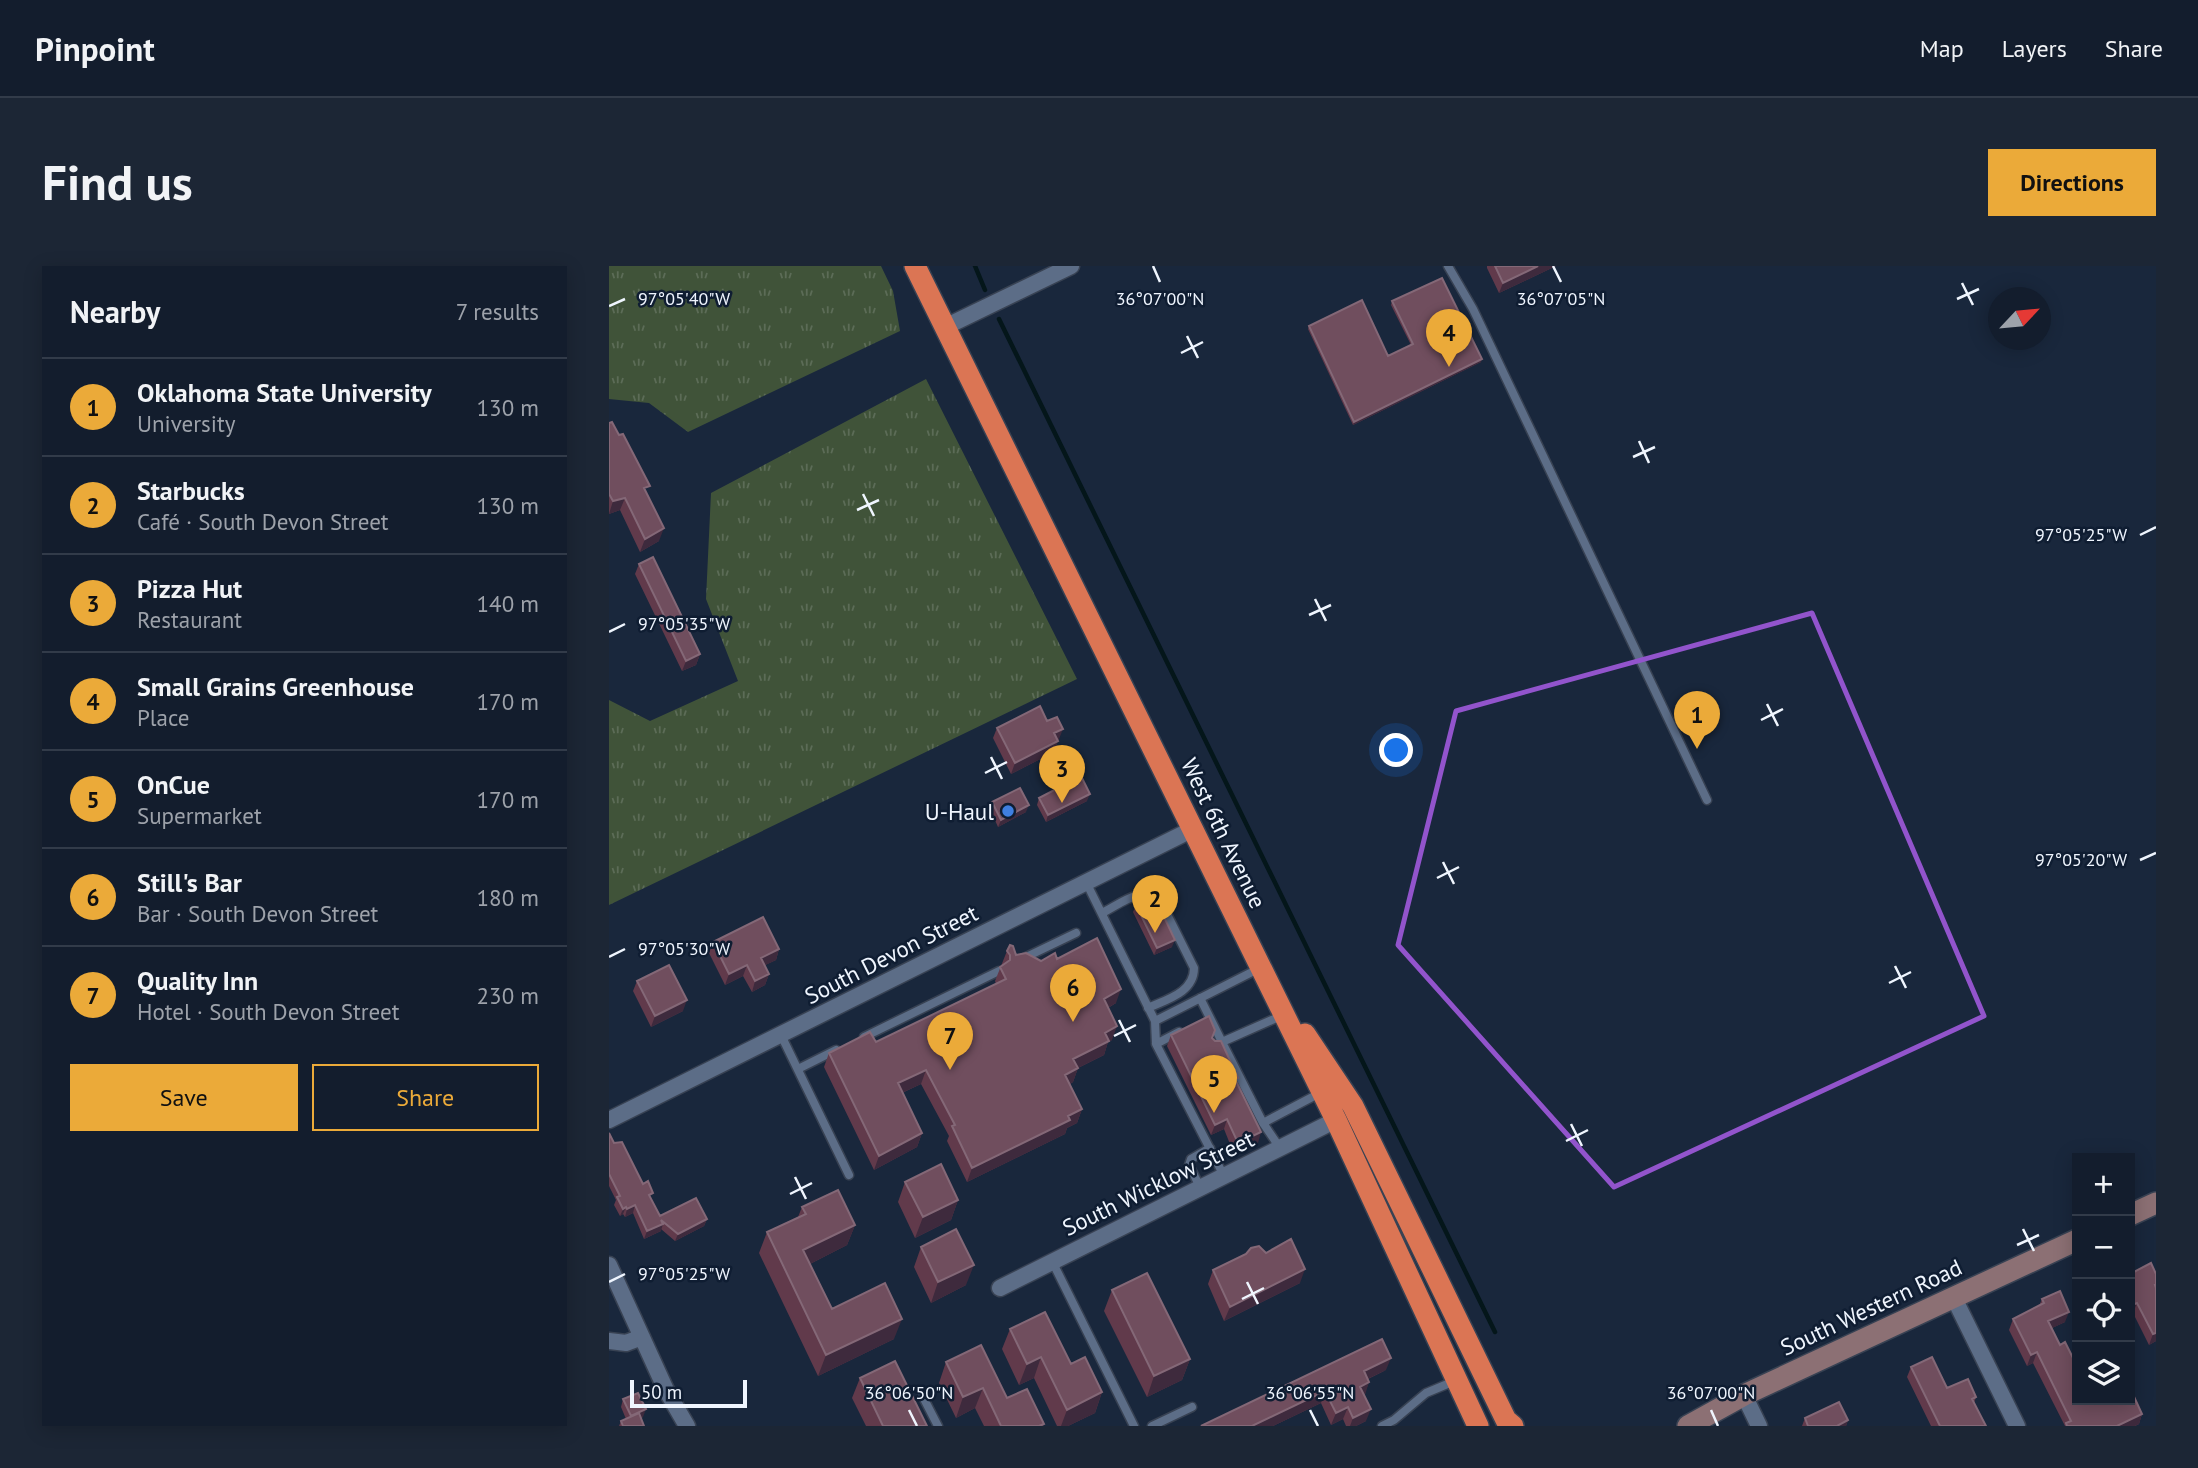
<!DOCTYPE html>
<meta charset="utf-8">
<style>
:root{--surface:#131d2d;--page:#1c2635;--text:#f1f3f6;--muted:#9da2aa;--line:#323b49;--accent:#ebaa39}
body{margin:0;font-family:"PT Sans",sans-serif;background:var(--page);color:var(--text)}
.controls{position:absolute;right:21px;bottom:21px;display:grid;overflow:hidden;border-radius:0px;box-shadow:0 4px 18px #0003}
.controls button{width:63px;height:63px;display:grid;place-items:center;padding:0;border:0;border-bottom:2px solid var(--line);background:var(--surface);color:var(--text);font:35px sans-serif}
.compass{position:absolute;left:1379px;top:21px;width:63px;height:63px;border-radius:50%;background:var(--surface);box-shadow:0 4px 18px #0003;rotate:64deg}
.scale{position:absolute;left:21px;bottom:18px;width:117px;box-sizing:border-box;padding-left:7px;border:4px solid #eff5fe;border-top:0;font-size:19px;line-height:24px;white-space:nowrap;color:#eff5fe;-webkit-text-stroke:5px #0f1d32;paint-order:stroke}
.you{position:absolute;left:788px;top:485px;width:24px;height:24px;margin:-18px;border:5px solid #fff;border-radius:50%;background:#1a73e8;box-shadow:0 0 0 10px #1a73e833}
.badge{display:grid;place-items:center;width:46px;height:46px;border-radius:50%;background:var(--accent);color:#111;font-size:23px;font-weight:700}
.pin{position:absolute;translate:-50% -58px;filter:drop-shadow(0 2px 4px #0008)}
.pin::after{content:'';position:absolute;top:37px;width:24px;height:21px;background:inherit;clip-path:polygon(0 0,100% 0,50% 100%)}
.list{margin:0;padding:0;list-style:none}
h2{display:flex;justify-content:space-between;align-items:center;height:91px;margin:0;padding:0 28px;font-size:30px}
h2 small{font-size:23px;font-weight:400;color:var(--muted)}
.list li{display:grid;grid-template-columns:46px 1fr auto;gap:21px;align-items:center;box-sizing:border-box;height:98px;padding:0 28px;border-top:2px solid var(--line)}
.list b{display:block;font-size:26px;white-space:nowrap}
.list p{margin:0;font-size:23px;white-space:nowrap;color:var(--muted)}
.list em{font-size:23px;font-style:normal;color:var(--muted)}
.actions{display:flex;gap:14px;padding:21px 28px}
.actions a{flex:1;padding:16px 0;border:2px solid var(--accent);border-radius:0px;text-align:center;font-size:24px;color:var(--accent)}
.actions .main{background:var(--accent);color:#111}
.icon{flex:none;width:38px;height:38px;fill:none;stroke:currentColor;stroke-width:2;stroke-linecap:round;stroke-linejoin:round}
.map{position:relative;flex:none;width:1547px;height:1160px;overflow:hidden;border-radius:0px}
header{display:flex;align-items:center;gap:42px;box-sizing:border-box;height:98px;padding:0 35px;background:var(--surface);border-bottom:2px solid var(--line)}
header strong{font-size:33px}
nav{display:flex;gap:38px;margin-inline-start:auto;font-size:24px}
.intro{display:flex;align-items:center;justify-content:space-between;box-sizing:border-box;height:168px;padding:0 42px}
h1{margin:0;font-size:49px}
.button{padding:18px 32px;border-radius:0px;background:var(--accent);color:#111;font-size:24px;font-weight:700}
main{display:flex;gap:42px;padding:0 42px}
aside{flex:1;background:var(--surface);border-radius:0px;box-shadow:0 4px 18px #0003}
.map>svg:first-child{display:block}
.grass{fill:url(#grass-tufts)}
.lines{fill:none;stroke-linecap:round;stroke-linejoin:round}
.stream{stroke:#04161a;stroke-width:4.5}
.service-casing{stroke:#384253;stroke-width:11}
.minor-casing{stroke:#384253;stroke-width:19}
.secondary-casing{stroke:#384253;stroke-width:24}
.trunk-casing{stroke:#384253;stroke-width:24}
.service{stroke:#5c6d87;stroke-width:8}
.minor{stroke:#5c6d87;stroke-width:16}
.secondary{stroke:#8c7074;stroke-width:21}
.trunk{stroke:#db7554;stroke-width:21}
.wall{fill:#613a4b}
.shaded-wall{fill:#3e2a3d}
.building{fill:#704e5e;stroke:#846877;stroke-width:2}
.marked{fill:none;stroke:#9254cc;stroke-width:5;stroke-linejoin:round}
.ticks{fill:none;stroke:#eff5fe;stroke-width:2.5}
.shop-dot{fill:#3f7fe0;stroke:#0f1d32;stroke-width:2.5}
.labels{text-anchor:middle;dominant-baseline:central;stroke-width:5;stroke-linejoin:round;paint-order:stroke}
.poi-label{font-size:23px;fill:#eff5fe;stroke:#0f1d32;text-anchor:end}
.street-label{font-size:23px;fill:#eff5fe;stroke:#0f1d32}
.ticks-label{font-size:18px;text-anchor:middle;fill:#eff5fe;stroke:#0f1d32;stroke-width:5;stroke-linejoin:round;paint-order:stroke}
</style>
<header>
<strong>Pinpoint</strong>
<nav><a>Map</a><a>Layers</a><a>Share</a></nav>
</header>
<div class="intro"><h1>Find us</h1><a class="button">Directions</a></div>
<main>
<aside>
<h2>Nearby<small>7 results</small></h2>
<ul class="list">
<li><span class="badge">1</span><div><b>Oklahoma State University</b><p>University</p></div><em>130 m</em></li>
<li><span class="badge">2</span><div><b>Starbucks</b><p>Café · South Devon Street</p></div><em>130 m</em></li>
<li><span class="badge">3</span><div><b>Pizza Hut</b><p>Restaurant</p></div><em>140 m</em></li>
<li><span class="badge">4</span><div><b>Small Grains Greenhouse</b><p>Place</p></div><em>170 m</em></li>
<li><span class="badge">5</span><div><b>OnCue</b><p>Supermarket</p></div><em>170 m</em></li>
<li><span class="badge">6</span><div><b>Still's Bar</b><p>Bar · South Devon Street</p></div><em>180 m</em></li>
<li><span class="badge">7</span><div><b>Quality Inn</b><p>Hotel · South Devon Street</p></div><em>230 m</em></li>
</ul>
<div class="actions"><a class="main">Save</a><a>Share</a></div>
</aside>
<div class="map">
<svg width="1547" height="1160" viewBox="0 0 1547 1160">
<defs>
<pattern id="grass-tufts" width="24" height="20" patternUnits="userSpaceOnUse" patternTransform="scale(1.75)"><rect width="24" height="20" fill="#405339"/><path d="M3 7l-1-3M5 7V3M7 7l1-3M15 17l-1-3M17 17v-4M19 17l1-3" fill="none" stroke="#5c6c57"/></pattern>
</defs>
<rect width="100%" height="100%" fill="#19273c"/>
<path class="grass" d="M 0,0 L 272,0 L 284,25 L 291,65 L 79,166 L 40,137 L 0,133 Z
M 317,113 L 468,413 L 0,639 L 0,434 L 41,455 L 129,415 L 97,333 L 102,227 Z"/>
<g class="lines">
<path class="stream" d="M 366,0 L 376,24
M 390,53 L 886,1066"/>
<g class="service-casing">
<path id="service" d="M 839,0 L 864,43 L 1098,534
M 477,616 L 546,755
M 493,647 C 511,638 533,619 551,634 L 585,702 C 585,726 559,733 539,742
M 413,693 L 467,667
M 591,732 L 613,776 L 610,777
M 674,749 L 613,776 L 654,857 L 711,827
M 172,769 L 240,909
M 255,771 L 390,705
M 547,778 L 570,766
M 189,803 L 227,784
M 654,857 L 671,882
M 615,910 L 547,778 L 546,755 L 651,702
M 591,921 L 580,899 L 582,893 L 601,882
M 443,995 L 525,1160
M 313,1129 L 329,1160
M 543,1160 L 583,1141
M 773,1160 L 785,1154 L 817,1127 L 848,1114"/>
</g>
<g class="minor-casing">
<path id="minor" d="M 336,61 L 462,0
M 0,854 L 584,563
M 0,999 L 57,1124 L 78,1160
M 391,1022 L 727,854
M 1345,1032 L 1408,1160
M 0,1075 L 17,1077 L 33,1071
M 1135,1129 L 1150,1160"/>
</g>
<g class="secondary-casing">
<path id="secondary" d="M 1521,949 L 1547,937
M 1079,1160 L 1135,1129 L 1468,974"/>
</g>
<g class="trunk-casing">
<path id="trunk" d="M 306,0 L 727,854 L 869,1160
M 696,768 L 744,840 L 897,1154 L 904,1160"/>
</g>
<use href="#service" class="service"/>
<use href="#minor" class="minor"/>
<use href="#secondary" class="secondary"/>
<use href="#trunk" class="trunk"/>
</g>
<path class="wall" d="M 878,0 L 947,0 L 890,27 L 878,2 Z
M 783,35 L 872,96 L 744,159 L 699,63 L 700,60 L 779,90 L 802,79 L 782,39 Z
M 0,157 L 38,228 L 50,275 L 31,286 L 11,244 L 0,248 Z
M 30,298 L 91,388 L 87,399 L 73,405 L 26,308 Z
M 438,455 L 450,473 L 449,474 L 445,486 L 402,508 L 384,472 L 388,462 Z
M 430,532 L 478,535 L 437,556 L 428,539 Z
M 383,536 L 417,546 L 389,561 L 381,543 Z
M 527,639 L 563,681 L 545,689 L 524,646 Z
M 104,676 L 170,683 L 167,694 L 156,699 L 160,708 L 156,719 L 143,726 L 134,710 L 116,719 L 100,687 Z
M 398,685 L 407,689 L 432,695 L 448,693 L 507,737 L 499,742 L 503,774 L 499,776 L 495,789 L 469,802 L 464,816 L 461,818 L 473,843 L 468,857 L 458,862 L 456,868 L 358,916 L 338,875 L 340,870 L 312,818 L 293,827 L 313,867 L 308,881 L 265,904 L 215,801 L 220,787 L 267,776 L 387,718 L 386,715 Z
M 28,715 L 74,745 L 42,761 L 24,725 Z
M 562,769 L 603,772 L 627,816 L 649,877 L 625,888 L 615,863 L 602,869 L 558,780 Z
M 0,867 L 5,877 L 42,933 L 51,950 L 98,953 L 95,960 L 66,975 L 52,963 L 52,965 L 35,973 L 24,947 L 16,951 L 14,948 L 11,950 L 5,939 L 7,934 L 0,920 Z
M 296,916 L 349,934 L 342,954 L 306,972 L 289,936 Z
M 193,941 L 246,959 L 238,979 L 201,998 L 223,1043 L 285,1073 L 209,1110 L 150,987 L 158,966 L 189,951 Z
M 312,981 L 357,1019 L 322,1037 L 305,1001 Z
M 604,1004 L 691,1017 L 615,1055 L 599,1018 Z
M 1521,1008 L 1547,1075 L 1540,1079 L 1524,1047 L 1521,1049 Z
M 503,1024 L 581,1093 L 573,1114 L 538,1131 L 495,1045 Z
M 1433,1033 L 1456,1056 L 1443,1062 L 1468,1134 L 1533,1148 L 1530,1158 L 1526,1160 L 1456,1160 L 1424,1097 L 1418,1100 L 1400,1064 L 1404,1053 L 1430,1040 Z
M 401,1063 L 462,1098 L 493,1126 L 486,1147 L 459,1160 L 448,1160 L 425,1112 L 410,1119 L 393,1083 Z
M 337,1096 L 398,1132 L 435,1158 L 434,1160 L 375,1160 L 366,1142 L 347,1152 L 330,1117 Z
M 1302,1101 L 1338,1122 L 1367,1131 L 1365,1137 L 1377,1160 L 1322,1160 L 1298,1111 Z
M 777,1104 L 759,1113 L 760,1116 L 755,1129 L 757,1155 L 747,1160 L 737,1160 L 734,1153 L 722,1159 L 712,1137 L 664,1160 L 592,1160 Z
M 251,1112 L 318,1160 L 257,1160 L 243,1132 Z
M 14,1133 L 34,1151 L 32,1152 L 35,1160 L 10,1160 L 12,1155 L 17,1153 L 12,1141 Z
M 1196,1152 L 1239,1154 L 1237,1160 L 1193,1160 Z"/>
<path class="shaded-wall" d="M 929,0 L 947,0 L 890,27 L 894,17 Z
M 873,93 L 872,96 L 744,159 L 745,156 Z
M 16,232 L 11,244 L 0,248 L 4,235 Z
M 55,262 L 50,275 L 31,286 L 36,273 Z
M 91,388 L 87,399 L 73,405 L 77,395 Z
M 454,463 L 450,473 L 441,478 L 445,467 Z
M 449,475 L 445,486 L 402,508 L 406,497 Z
M 481,528 L 478,535 L 437,556 L 439,549 Z
M 420,539 L 417,546 L 389,561 L 392,554 Z
M 566,674 L 563,681 L 545,689 L 548,682 Z
M 170,683 L 167,694 L 148,703 L 152,692 Z
M 138,699 L 134,710 L 116,719 L 120,708 Z
M 160,708 L 156,719 L 143,726 L 146,715 Z
M 512,723 L 507,737 L 490,747 L 495,733 Z
M 78,734 L 74,745 L 42,761 L 46,750 Z
M 508,760 L 503,774 L 499,776 L 495,789 L 459,807 L 464,793 L 496,767 Z
M 469,802 L 464,816 L 451,823 L 456,809 Z
M 317,804 L 312,818 L 284,831 L 289,817 Z
M 473,843 L 468,857 L 458,862 L 456,868 L 358,916 L 363,902 Z
M 618,853 L 615,863 L 602,869 L 606,859 Z
M 652,866 L 649,877 L 625,888 L 629,877 Z
M 313,867 L 308,881 L 265,904 L 270,890 Z
M 349,934 L 342,954 L 306,972 L 314,951 Z
M 26,939 L 24,947 L 16,951 L 18,943 Z
M 17,941 L 14,948 L 11,950 L 14,943 Z
M 98,953 L 95,960 L 66,975 L 69,968 Z
M 54,958 L 52,965 L 35,973 L 38,965 Z
M 246,959 L 238,979 L 187,1005 L 194,984 Z
M 365,999 L 357,1019 L 322,1037 L 329,1016 Z
M 696,1003 L 691,1017 L 615,1055 L 621,1041 Z
M 1528,1037 L 1524,1047 L 1521,1049 L 1521,1040 Z
M 1460,1046 L 1456,1056 L 1435,1066 L 1439,1055 Z
M 293,1053 L 285,1073 L 209,1110 L 217,1089 Z
M 1547,1067 L 1547,1075 L 1540,1079 L 1544,1068 Z
M 1428,1086 L 1424,1097 L 1418,1100 L 1422,1089 Z
M 432,1091 L 425,1112 L 410,1119 L 418,1098 Z
M 782,1092 L 777,1104 L 750,1117 L 755,1105 Z
M 581,1093 L 573,1114 L 538,1131 L 545,1110 Z
M 760,1116 L 756,1129 L 747,1133 L 751,1121 Z
M 374,1122 L 366,1142 L 347,1152 L 354,1131 Z
M 716,1125 L 712,1137 L 664,1160 L 643,1160 Z
M 493,1126 L 486,1147 L 459,1160 L 452,1160 L 458,1144 Z
M 739,1141 L 734,1153 L 722,1159 L 727,1147 Z
M 37,1143 L 34,1151 L 20,1158 L 22,1150 Z
M 762,1143 L 757,1155 L 747,1160 L 741,1160 L 744,1152 Z
M 1533,1148 L 1530,1158 L 1526,1160 L 1508,1160 Z
M 1239,1154 L 1237,1160 L 1228,1160 Z"/>
<path class="building" d="M 886,0 L 929,0 L 894,17 Z
M 833,12 L 873,93 L 745,156 L 700,60 L 753,34 L 779,90 L 804,78 L 783,35 Z
M 3,156 L 10,169 L 14,168 L 41,220 L 35,222 L 55,262 L 36,273 L 16,232 L 4,235 L 0,228 L 0,157 Z
M 44,291 L 91,388 L 77,395 L 30,298 Z
M 431,440 L 438,455 L 448,451 L 454,463 L 445,467 L 449,475 L 406,497 L 388,462 Z
M 472,510 L 481,528 L 439,549 L 430,532 Z
M 411,522 L 420,539 L 392,554 L 383,536 Z
M 545,630 L 566,674 L 548,682 L 527,639 Z
M 154,651 L 170,683 L 152,692 L 160,708 L 146,715 L 138,699 L 120,708 L 104,676 Z
M 488,672 L 512,723 L 495,733 L 508,760 L 496,767 L 500,775 L 464,793 L 469,802 L 456,809 L 473,843 L 459,850 L 461,854 L 363,902 L 343,860 L 346,859 L 317,804 L 289,817 L 313,867 L 270,890 L 220,787 L 261,766 L 267,776 L 397,713 L 391,701 L 401,694 L 401,689 L 398,685 L 401,679 L 404,680 L 407,689 L 417,687 L 432,695 L 446,687 L 448,693 Z
M 60,699 L 78,734 L 46,750 L 28,715 Z
M 600,750 L 606,764 L 603,772 L 606,775 L 612,775 L 629,812 L 626,813 L 652,866 L 629,877 L 618,853 L 606,859 L 562,769 Z
M 0,867 L 5,877 L 13,876 L 34,918 L 39,915 L 44,927 L 40,929 L 51,950 L 87,932 L 98,953 L 69,968 L 52,954 L 54,958 L 38,965 L 26,939 L 18,943 L 17,941 L 14,943 L 8,931 L 11,930 L 0,908 Z
M 332,898 L 349,934 L 314,951 L 296,916 Z
M 229,924 L 246,959 L 194,984 L 223,1043 L 276,1017 L 293,1053 L 217,1089 L 158,966 L 197,948 L 193,941 Z
M 347,963 L 365,999 L 329,1016 L 312,981 Z
M 682,973 L 696,1003 L 621,1041 L 604,1004 L 637,988 L 642,982 L 650,980 L 657,987 Z
M 1542,997 L 1547,1008 L 1547,1019 L 1546,1019 L 1547,1022 L 1547,1067 L 1544,1068 L 1528,1037 L 1521,1040 L 1521,1008 Z
M 538,1007 L 581,1093 L 545,1110 L 503,1024 Z
M 1451,1025 L 1460,1046 L 1439,1055 L 1451,1079 L 1456,1076 L 1468,1100 L 1468,1134 L 1521,1134 L 1521,1122 L 1533,1148 L 1508,1160 L 1458,1160 L 1457,1157 L 1462,1155 L 1428,1086 L 1422,1089 L 1404,1053 L 1435,1037 L 1433,1033 Z
M 436,1046 L 462,1098 L 476,1091 L 493,1126 L 458,1144 L 432,1091 L 418,1098 L 401,1063 Z
M 773,1073 L 782,1092 L 755,1105 L 760,1116 L 751,1121 L 762,1143 L 744,1152 L 739,1141 L 727,1147 L 716,1125 L 643,1160 L 592,1160 Z
M 372,1079 L 398,1132 L 418,1123 L 435,1158 L 430,1160 L 392,1160 L 374,1122 L 354,1131 L 337,1096 Z
M 1323,1091 L 1338,1122 L 1359,1113 L 1367,1131 L 1363,1133 L 1377,1160 L 1331,1160 L 1302,1101 Z
M 286,1095 L 318,1160 L 274,1160 L 251,1112 Z
M 29,1127 L 37,1143 L 22,1150 L 14,1133 Z
M 1230,1136 L 1239,1154 L 1228,1160 L 1199,1160 L 1196,1152 Z
M 30,1147 L 35,1160 L 14,1160 L 12,1155 Z"/>
<path class="marked" d="M 1203,347 L 1375,750 L 1005,921 L 789,679 L 847,445 Z"/>
<path class="ticks" d="M 544,0 L 551,16M 944,0 L 952,16M 1353,17 L 1364,39M 1348,33 L 1370,23M 0,40 L 16,33M 578,70 L 589,92M 572,87 L 594,76M 1030,175 L 1040,197M 1024,191 L 1046,181M 254,228 L 265,250M 248,244 L 270,234M 1531,269 L 1547,261M 706,333 L 717,355M 700,349 L 722,339M 0,366 L 16,358M 1158,438 L 1169,460M 1152,454 L 1174,443M 382,491 L 393,513M 376,507 L 398,496M 1531,594 L 1547,587M 834,596 L 845,618M 828,612 L 850,601M 0,691 L 16,683M 1286,700 L 1297,722M 1280,717 L 1302,706M 510,754 L 521,776M 505,770 L 527,759M 962,858 L 973,880M 957,875 L 979,864M 186,911 L 197,933M 181,928 L 203,917M 1414,963 L 1425,985M 1408,979 L 1430,969M 0,1016 L 16,1008M 638,1016 L 649,1038M 633,1033 L 655,1022M 300,1144 L 308,1160M 701,1144 L 709,1160M 1102,1144 L 1109,1160"/>
<circle class="shop-dot" cx="399" cy="545" r="7"/>
<g class="labels">
<g class="poi-label">
<text x="385" y="545">U-Haul</text>
</g>
<g class="street-label">
<text transform="translate(615 567) rotate(64)">West 6th Avenue</text>
<text transform="translate(282 688) rotate(-27)">South Devon Street</text>
<text transform="translate(549 917) rotate(-26)">South Wicklow Street</text>
<text transform="translate(1262 1041) rotate(-25)">South Western Road</text>
</g>
</g>
<g class="ticks-label">
<text x="75" y="39">97°05'40"W</text>
<text x="551" y="39">36°07'00"N</text>
<text x="952" y="39">36°07'05"N</text>
<text x="1472" y="275">97°05'25"W</text>
<text x="75" y="364">97°05'35"W</text>
<text x="1472" y="600">97°05'20"W</text>
<text x="75" y="689">97°05'30"W</text>
<text x="75" y="1014">97°05'25"W</text>
<text x="300" y="1133">36°06'50"N</text>
<text x="701" y="1133">36°06'55"N</text>
<text x="1102" y="1133">36°07'00"N</text>
</g>
</svg>
<div class="controls">
<button>+</button>
<button>−</button>
<button><svg class="icon" aria-label="locate" viewBox="0 0 24 24"><circle cx="12" cy="12" r="6"/><path d="M12 2v4M12 18v4M2 12h4M18 12h4"/></svg></button>
<button><svg class="icon" aria-label="layers" viewBox="0 0 24 24"><path d="M12 4l9 5-9 5-9-5zM3 14l9 5 9-5"/></svg></button>
</div>
<svg class="compass" viewBox="-18 -18 36 36"><path d="M0-13l5 13h-10z" fill="#e53935"/><path d="M0 13l5-13h-10z" fill="#9da2aa"/></svg>
<div class="scale">50 m</div>
<div class="you"></div>
<div class="pin badge" style="left:1088px;top:483px">1</div>
<div class="pin badge" style="left:546px;top:667px">2</div>
<div class="pin badge" style="left:453px;top:537px">3</div>
<div class="pin badge" style="left:840px;top:101px">4</div>
<div class="pin badge" style="left:605px;top:847px">5</div>
<div class="pin badge" style="left:464px;top:756px">6</div>
<div class="pin badge" style="left:341px;top:804px">7</div>
</div>
</main>
